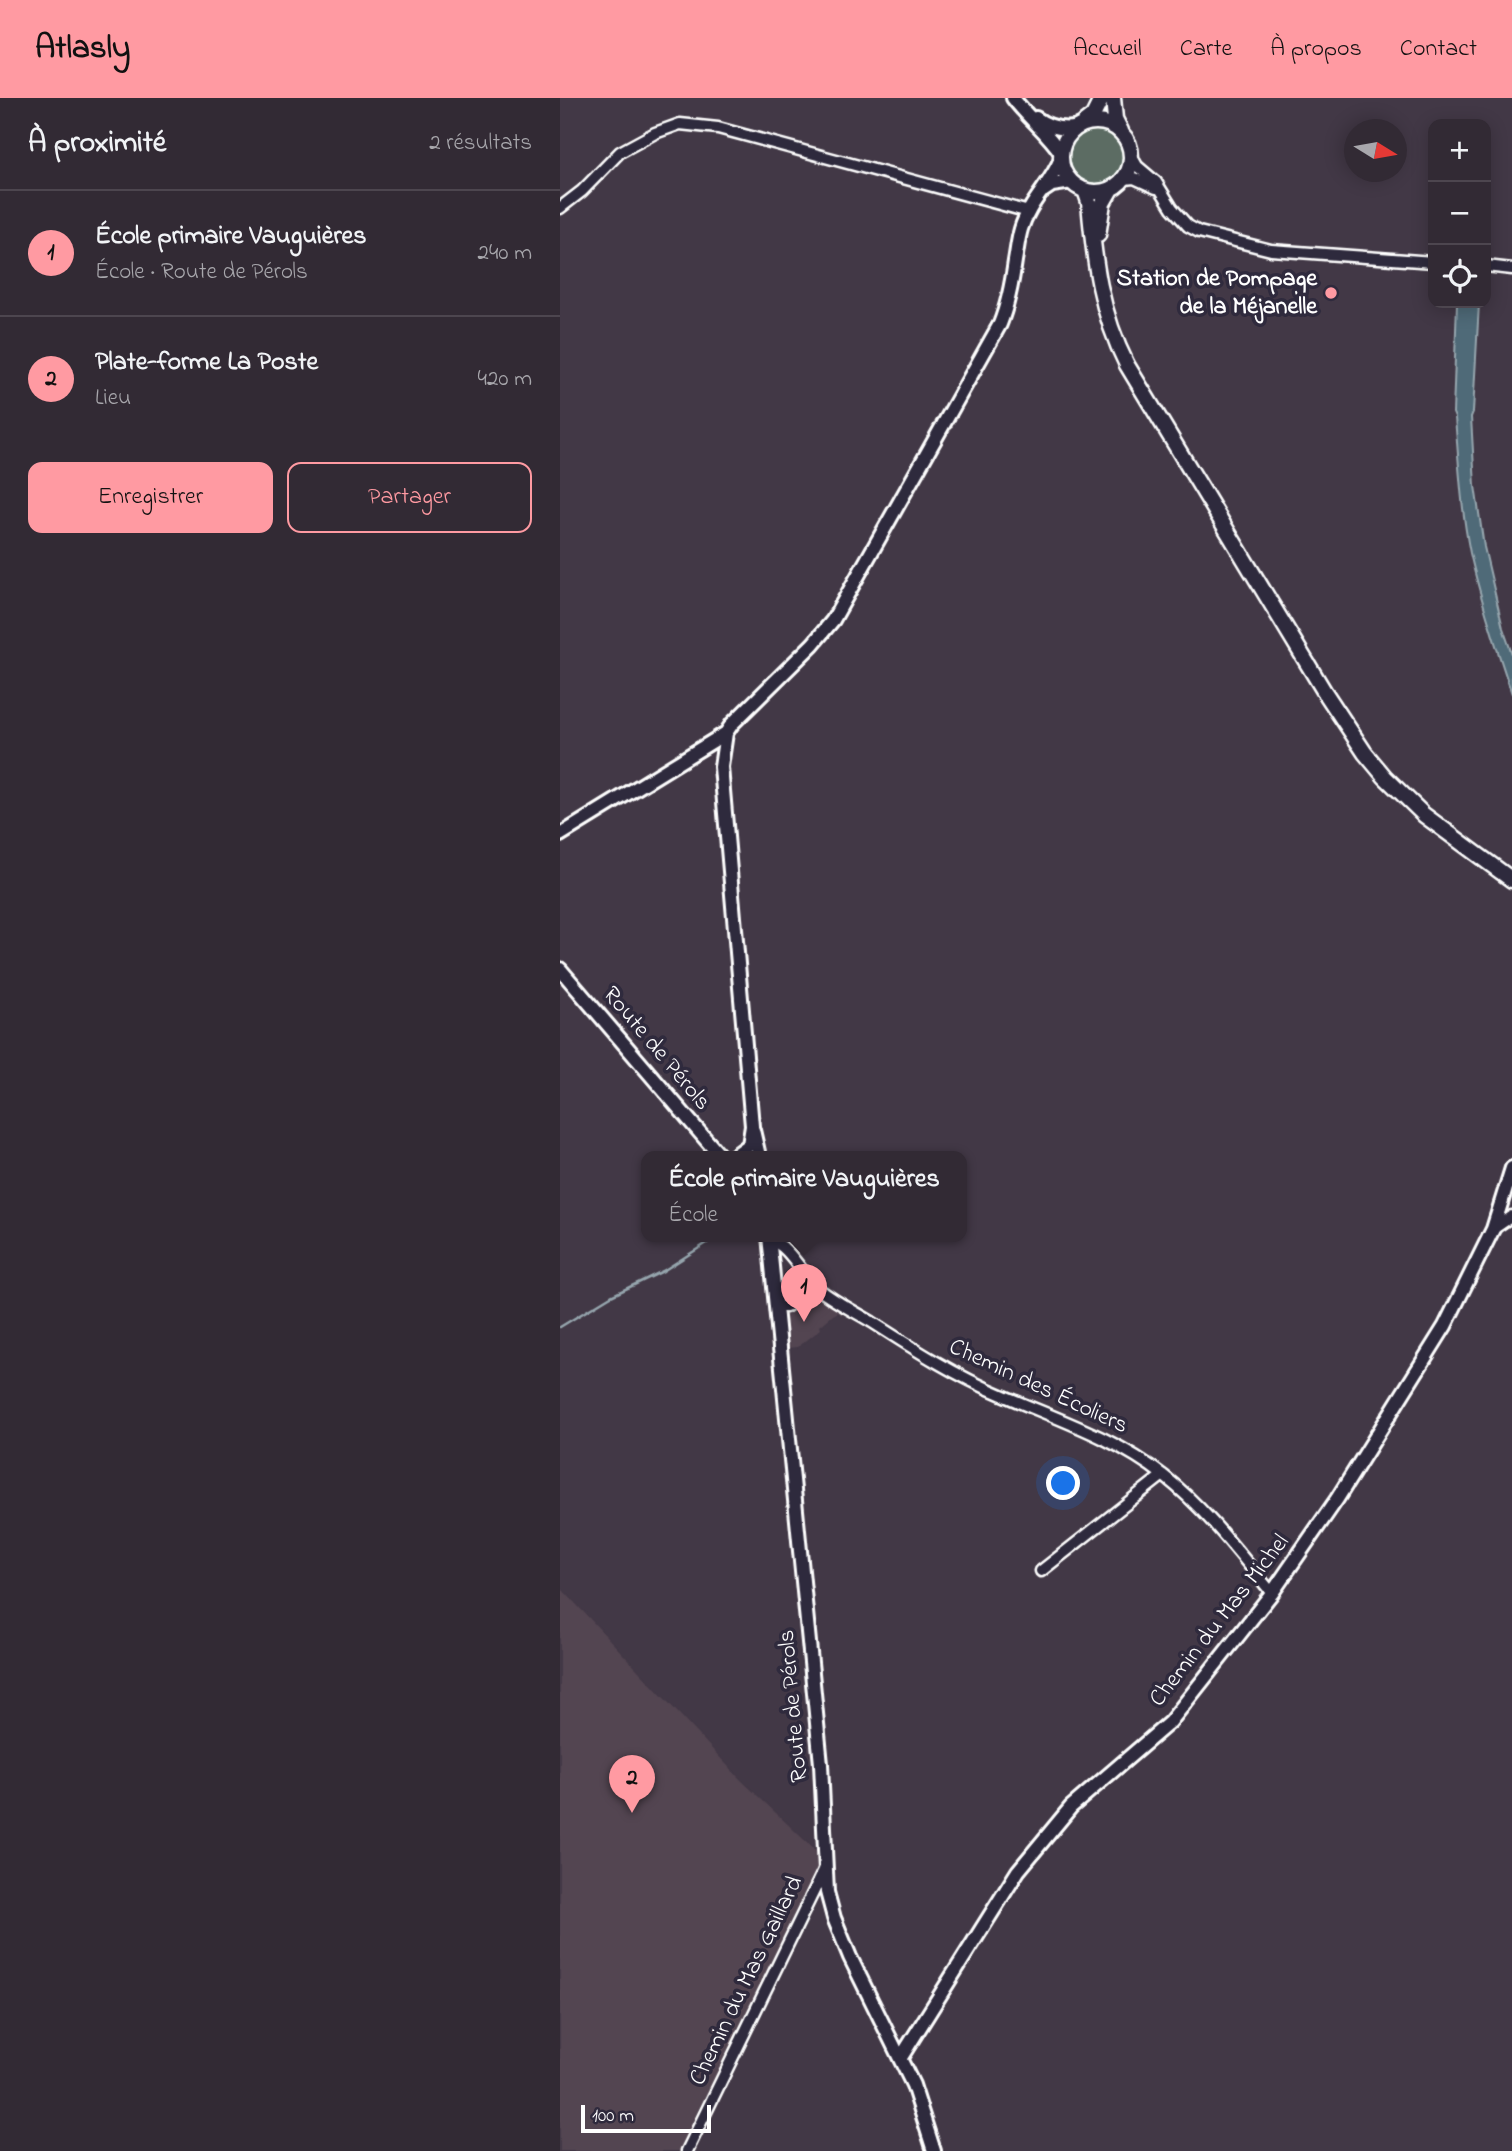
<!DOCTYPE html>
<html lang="fr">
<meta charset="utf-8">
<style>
:root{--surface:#322a34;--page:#3d3640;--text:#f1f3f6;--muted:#a8a7ac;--line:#4d464f;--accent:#ff9aa2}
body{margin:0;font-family:"Indie Flower",sans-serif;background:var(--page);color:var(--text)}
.controls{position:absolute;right:21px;top:21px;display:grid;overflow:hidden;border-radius:14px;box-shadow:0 4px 18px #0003}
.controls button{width:63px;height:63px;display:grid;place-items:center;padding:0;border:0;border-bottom:2px solid var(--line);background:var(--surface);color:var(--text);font:35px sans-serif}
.compass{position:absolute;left:784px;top:21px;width:63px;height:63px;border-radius:50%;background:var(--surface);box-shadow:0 4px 18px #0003;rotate:101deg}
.scale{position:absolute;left:21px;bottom:18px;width:130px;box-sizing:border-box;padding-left:7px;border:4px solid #fff;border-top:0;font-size:19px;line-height:24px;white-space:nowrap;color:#fff;-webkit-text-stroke:5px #2f2a3d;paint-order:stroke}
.you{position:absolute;left:504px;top:1386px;width:24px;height:24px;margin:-18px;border:5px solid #fff;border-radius:50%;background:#1a73e8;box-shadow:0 0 0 10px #1a73e833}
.badge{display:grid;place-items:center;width:46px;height:46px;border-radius:50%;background:var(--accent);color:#111;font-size:23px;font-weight:700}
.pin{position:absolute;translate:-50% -58px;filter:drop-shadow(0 2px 4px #0008)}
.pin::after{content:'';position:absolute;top:37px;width:24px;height:21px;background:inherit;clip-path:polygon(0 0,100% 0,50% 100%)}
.popup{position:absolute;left:81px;top:1053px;width:326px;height:91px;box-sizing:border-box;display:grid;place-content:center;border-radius:14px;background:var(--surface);filter:drop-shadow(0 2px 5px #0005);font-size:23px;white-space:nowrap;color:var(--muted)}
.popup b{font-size:26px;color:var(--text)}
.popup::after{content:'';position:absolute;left:50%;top:100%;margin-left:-14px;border:14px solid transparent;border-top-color:var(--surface)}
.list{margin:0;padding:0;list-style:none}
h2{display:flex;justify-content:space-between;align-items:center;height:91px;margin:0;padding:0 28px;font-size:30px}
h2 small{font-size:23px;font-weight:400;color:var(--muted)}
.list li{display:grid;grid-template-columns:46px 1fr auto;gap:21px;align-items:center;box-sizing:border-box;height:126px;padding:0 28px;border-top:2px solid var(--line)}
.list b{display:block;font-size:26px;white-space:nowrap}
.list p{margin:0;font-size:23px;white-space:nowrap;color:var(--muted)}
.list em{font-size:23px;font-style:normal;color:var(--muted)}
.actions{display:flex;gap:14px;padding:21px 28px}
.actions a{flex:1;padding:16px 0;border:2px solid var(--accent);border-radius:14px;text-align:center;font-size:24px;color:var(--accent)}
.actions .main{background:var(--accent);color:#111}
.icon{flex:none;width:38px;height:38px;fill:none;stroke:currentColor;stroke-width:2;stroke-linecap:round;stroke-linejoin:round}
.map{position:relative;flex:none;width:952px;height:2053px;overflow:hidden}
header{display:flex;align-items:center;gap:42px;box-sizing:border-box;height:98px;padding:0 35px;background:var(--accent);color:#111}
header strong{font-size:33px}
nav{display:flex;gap:38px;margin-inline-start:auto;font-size:24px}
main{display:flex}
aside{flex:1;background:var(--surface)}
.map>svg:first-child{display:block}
.built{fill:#534551}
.green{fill:#5b6c64;stroke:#adb6b2;stroke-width:2}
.water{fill:#506a78;stroke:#96a6ae;stroke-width:2}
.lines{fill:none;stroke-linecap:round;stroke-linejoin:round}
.stream{stroke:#96a6ae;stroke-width:2.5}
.minor-casing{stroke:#fff;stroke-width:15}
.tertiary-casing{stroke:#fff;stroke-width:18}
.secondary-casing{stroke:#fff;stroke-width:19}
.minor{stroke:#2f2a3d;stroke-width:10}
.tertiary{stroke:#2f2a3d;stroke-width:12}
.secondary{stroke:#2f2a3d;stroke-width:14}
.poi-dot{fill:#ff9aa2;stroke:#2f2a3d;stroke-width:2.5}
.labels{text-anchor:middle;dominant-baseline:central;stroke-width:7;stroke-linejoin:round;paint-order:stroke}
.poi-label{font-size:24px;font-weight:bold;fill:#fff;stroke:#2f2a3d;text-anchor:end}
.street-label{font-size:24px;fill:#fff;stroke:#2f2a3d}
</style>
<header>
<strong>Atlasly</strong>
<nav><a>Accueil</a><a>Carte</a><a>À propos</a><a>Contact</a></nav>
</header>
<main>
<aside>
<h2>À proximité<small>2 résultats</small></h2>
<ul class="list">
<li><span class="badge">1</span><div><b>École primaire Vauguières</b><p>École · Route de Pérols</p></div><em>240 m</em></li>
<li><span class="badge">2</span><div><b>Plate-forme La Poste</b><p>Lieu</p></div><em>420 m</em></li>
</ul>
<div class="actions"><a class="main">Enregistrer</a><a>Partager</a></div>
</aside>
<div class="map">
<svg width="952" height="2053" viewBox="0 0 952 2053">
<rect width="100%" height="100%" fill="#423846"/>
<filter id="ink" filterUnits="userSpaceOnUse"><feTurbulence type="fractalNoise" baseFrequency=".0143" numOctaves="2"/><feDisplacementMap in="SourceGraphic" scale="14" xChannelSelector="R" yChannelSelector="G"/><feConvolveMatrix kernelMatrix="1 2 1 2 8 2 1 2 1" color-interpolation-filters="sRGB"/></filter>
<g filter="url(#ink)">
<path class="built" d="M 256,1194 L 285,1214 L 281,1217 L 279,1214 L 273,1217 L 260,1228 L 261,1231 L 238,1249 L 226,1250 L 222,1218 Z
M 0,1489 L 181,1682 L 258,1755 L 265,1769 L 137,2014 L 120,2053 L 0,2053 Z"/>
<path class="green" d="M509 58a28 28 0 1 1 56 0a28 28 0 1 1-56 0Z"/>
<path class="water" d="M 897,205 L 919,205 L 913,314 L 911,319 L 915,388 L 924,449 L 943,530 L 952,556 L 952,596 C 936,549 921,503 910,455 C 901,411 899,365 895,320 L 893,315 Z"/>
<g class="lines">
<path class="stream" d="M 0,1229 L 51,1198 L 103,1173 L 158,1138"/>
<g class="minor-casing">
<path id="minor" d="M 572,59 L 577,68 L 596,84 L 612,110 L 628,128 L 639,134 L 711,152 L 873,164
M 564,81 L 574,80 L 596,90
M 0,110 L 22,93 L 60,54 L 95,35 L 120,26 L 158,30 L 469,114
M 926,168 L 952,171
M 933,1131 L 952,1118
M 210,1143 C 226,1144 242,1175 254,1187 C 269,1201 294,1213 312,1224 C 354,1251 396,1278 442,1297 C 497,1321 556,1340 604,1378 C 646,1411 678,1454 712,1495
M 217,1209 L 226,1209 L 255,1188
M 481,1473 L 603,1377
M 127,2053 L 265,1770"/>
</g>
<g class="tertiary-casing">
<path id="tertiary" d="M 453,0 C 468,20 488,35 501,55
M 476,20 C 488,29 500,32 515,30
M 483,93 L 492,87 L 512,84
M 0,737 L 166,635
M 0,871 L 160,1058
M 193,1032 L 199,1058
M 174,1058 L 189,1047 L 192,1028 L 161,669 L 166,635 L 172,626 L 253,546 L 273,522 L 440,226 C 448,206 452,185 455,163 C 457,152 458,141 461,131 C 469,104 492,85 501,60
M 209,1138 L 261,1666 L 267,1794 L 274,1820 L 290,1859 L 353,1987 L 374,2053
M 340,1961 L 458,1773 L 511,1709 L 610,1624 L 712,1495 L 777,1401 L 885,1228 L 933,1131 L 952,1070"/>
</g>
<g class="secondary-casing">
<path id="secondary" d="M 553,0 L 555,21 L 561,33
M501 59a35 35 0 1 1 70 0a35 35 0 1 1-70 0Z
M 524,25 L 533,18 L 542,0
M 525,92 L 529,104 C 534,162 540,214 567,267 L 764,593 L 805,655 L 825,679 L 864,717 L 952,782
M 538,137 L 543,105 L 551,91"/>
</g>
<use href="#minor" class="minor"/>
<use href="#tertiary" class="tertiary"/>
<use href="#secondary" class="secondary"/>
</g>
</g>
<circle class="poi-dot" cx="771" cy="195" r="7"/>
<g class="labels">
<g class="poi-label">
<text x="757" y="181">Station de Pompage<tspan x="757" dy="28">de la Méjanelle</tspan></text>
</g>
<g class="street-label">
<text transform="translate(96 951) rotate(50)">Route de Pérols</text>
<text transform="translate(478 1289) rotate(25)">Chemin des Écoliers</text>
<text transform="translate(660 1523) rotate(-52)">Chemin du Mas Michel</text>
<text transform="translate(234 1608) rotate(-95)">Route de Pérols</text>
<text transform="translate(187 1883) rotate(-64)">Chemin du Mas Gaillard</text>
</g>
</g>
</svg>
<div class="controls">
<button>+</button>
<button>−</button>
<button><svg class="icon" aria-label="locate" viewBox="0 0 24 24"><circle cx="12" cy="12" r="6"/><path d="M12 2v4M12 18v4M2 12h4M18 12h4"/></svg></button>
</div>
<svg class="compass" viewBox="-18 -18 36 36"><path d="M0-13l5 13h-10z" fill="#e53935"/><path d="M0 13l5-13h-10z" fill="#a8a7ac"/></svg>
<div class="scale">100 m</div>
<div class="you"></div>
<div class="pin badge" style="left:244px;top:1224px">1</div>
<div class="popup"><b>École primaire Vauguières</b>École</div>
<div class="pin badge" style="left:72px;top:1715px">2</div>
</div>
</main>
